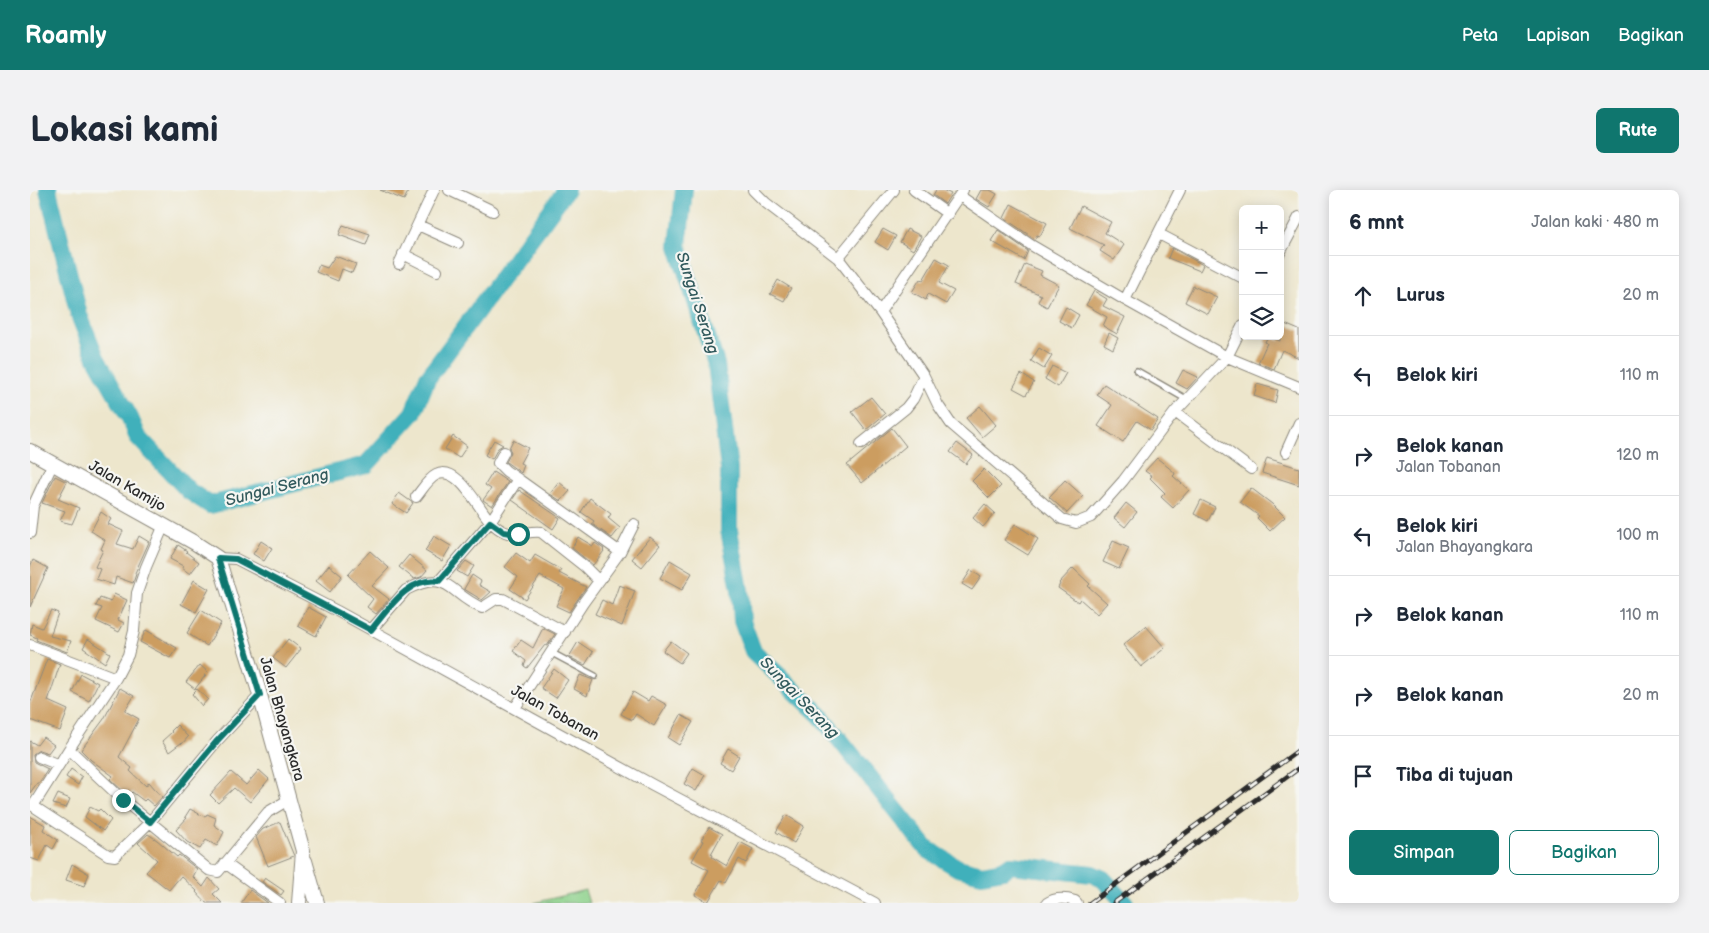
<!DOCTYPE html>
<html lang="id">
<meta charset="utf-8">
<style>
:root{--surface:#fff;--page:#f2f2f3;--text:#1f2937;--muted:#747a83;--line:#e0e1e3;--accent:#0f766e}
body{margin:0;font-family:"Balsamiq Sans",sans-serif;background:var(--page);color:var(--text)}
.controls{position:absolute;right:15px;top:15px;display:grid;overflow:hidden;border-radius:8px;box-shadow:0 2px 12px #0003}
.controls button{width:45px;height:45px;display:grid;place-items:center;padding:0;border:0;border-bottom:1px solid var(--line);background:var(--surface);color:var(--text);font:25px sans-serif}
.stop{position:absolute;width:15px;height:15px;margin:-11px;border:4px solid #0f766e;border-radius:50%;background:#fff}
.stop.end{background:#0f766e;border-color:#fff;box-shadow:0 1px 5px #0008}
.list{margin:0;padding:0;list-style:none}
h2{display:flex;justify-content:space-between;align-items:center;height:65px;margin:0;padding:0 20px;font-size:21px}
h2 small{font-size:16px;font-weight:400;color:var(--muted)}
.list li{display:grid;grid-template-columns:32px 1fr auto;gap:15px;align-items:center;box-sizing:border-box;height:80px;padding:0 20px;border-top:1px solid var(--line)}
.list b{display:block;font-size:19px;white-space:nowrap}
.list p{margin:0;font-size:16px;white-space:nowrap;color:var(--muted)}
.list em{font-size:16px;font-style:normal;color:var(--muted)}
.actions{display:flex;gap:10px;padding:15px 20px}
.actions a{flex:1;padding:11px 0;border:1px solid var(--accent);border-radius:8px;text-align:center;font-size:18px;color:var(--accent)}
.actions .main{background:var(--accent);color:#fff}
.icon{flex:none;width:28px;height:28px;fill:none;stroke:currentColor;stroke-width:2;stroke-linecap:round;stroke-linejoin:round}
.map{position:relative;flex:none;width:1269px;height:713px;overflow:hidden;border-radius:8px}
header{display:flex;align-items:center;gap:30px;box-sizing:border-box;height:70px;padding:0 25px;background:var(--accent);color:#fff}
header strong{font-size:24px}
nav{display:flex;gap:28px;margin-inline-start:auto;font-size:18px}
.intro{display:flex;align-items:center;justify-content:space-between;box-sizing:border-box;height:120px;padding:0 30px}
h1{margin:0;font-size:35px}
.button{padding:12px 22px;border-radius:8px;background:var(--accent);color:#fff;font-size:18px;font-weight:700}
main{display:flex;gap:30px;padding:0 30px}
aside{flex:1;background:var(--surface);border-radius:8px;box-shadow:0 2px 12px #0003}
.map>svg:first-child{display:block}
.green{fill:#8dd18b;stroke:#5c7e5b}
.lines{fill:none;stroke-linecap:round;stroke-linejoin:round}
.river{stroke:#40b0bb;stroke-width:18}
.building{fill:#cc9d60}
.lane-casing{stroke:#8c887c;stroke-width:8}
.street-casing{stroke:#8c887c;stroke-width:12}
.secondary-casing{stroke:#8c887c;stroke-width:16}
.lane{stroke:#fff;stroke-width:5}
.street{stroke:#fff;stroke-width:10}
.secondary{stroke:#fff;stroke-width:14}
.rail-casing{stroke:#2b2b2b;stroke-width:5}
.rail{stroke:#f6f6f2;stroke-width:3;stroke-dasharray:9;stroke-linecap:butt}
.route{stroke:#0f766e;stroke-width:6}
.labels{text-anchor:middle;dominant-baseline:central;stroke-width:4.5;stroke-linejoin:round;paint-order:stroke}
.street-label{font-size:15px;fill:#2b2b2b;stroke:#f6f6f2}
.water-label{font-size:16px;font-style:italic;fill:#325a5d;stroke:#f6f6f2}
</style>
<header>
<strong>Roamly</strong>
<nav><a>Peta</a><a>Lapisan</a><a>Bagikan</a></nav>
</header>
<div class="intro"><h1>Lokasi kami</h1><a class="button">Rute</a></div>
<main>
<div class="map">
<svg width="1269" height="713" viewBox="0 0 1269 713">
<rect width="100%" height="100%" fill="#f6f6f2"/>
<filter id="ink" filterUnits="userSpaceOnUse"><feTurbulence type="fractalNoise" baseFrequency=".02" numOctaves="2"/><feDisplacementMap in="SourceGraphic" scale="10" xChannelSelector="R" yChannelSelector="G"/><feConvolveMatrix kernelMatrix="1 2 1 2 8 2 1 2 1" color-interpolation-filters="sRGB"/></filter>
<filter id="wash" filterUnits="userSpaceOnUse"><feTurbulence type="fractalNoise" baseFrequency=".0096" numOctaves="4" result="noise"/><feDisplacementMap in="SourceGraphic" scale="20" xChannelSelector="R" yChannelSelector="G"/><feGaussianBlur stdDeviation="1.12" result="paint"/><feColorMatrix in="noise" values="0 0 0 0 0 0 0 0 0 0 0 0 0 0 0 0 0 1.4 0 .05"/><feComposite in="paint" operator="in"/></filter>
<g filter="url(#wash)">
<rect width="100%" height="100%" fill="#ede6cc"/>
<path class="green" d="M 555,700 L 559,713 L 504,713 Z"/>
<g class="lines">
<path class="river" d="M 18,0 L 49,125 L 66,168 L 100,228 L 108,247 L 159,301 L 180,315 L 336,275 L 383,223 L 397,189 L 536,0
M 654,0 L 648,56 L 686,174 L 699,279 L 699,340 L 710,400 L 712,431 L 723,461 L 790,525 L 897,659 L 928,678 L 952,684 L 973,680 L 981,675 L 1062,684 L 1073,689 L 1095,713"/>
</g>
<g id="blocks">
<path class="building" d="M 350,0 L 379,0 L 374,10 Z
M 906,0 L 913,0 L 921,4 L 915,14 L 903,5 Z
M 951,0 L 960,0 L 967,4 L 959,17 L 946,9 Z
M 981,14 L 1017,33 L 1010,46 L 1007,45 L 1005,49 L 974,28 Z
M 1051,16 L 1081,32 L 1075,43 L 1094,55 L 1084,70 L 1070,61 L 1074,55 L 1040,38 Z
M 313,35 L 340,44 L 336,55 L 309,45 Z
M 853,39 L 866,46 L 858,60 L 845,52 Z
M 877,39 L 891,46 L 883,60 L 870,52 Z
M 968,40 L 998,61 L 994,70 L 961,51 Z
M 1142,58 L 1173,75 L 1170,81 L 1138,68 Z
M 305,66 L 326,74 L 322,83 L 312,79 L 308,91 L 286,82 L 289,75 L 297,78 Z
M 906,68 L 919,75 L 909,93 L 924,101 L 916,114 L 898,104 L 896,110 L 882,102 L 890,89 L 893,90 Z
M 995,74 L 1012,81 L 1010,85 L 1029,95 L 1017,117 L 1008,112 L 1011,105 L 986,94 Z
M 748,90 L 761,98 L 754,111 L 740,104 Z
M 1163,96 L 1187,107 L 1178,124 L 1155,112 Z
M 1064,101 L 1077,109 L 1073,116 L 1095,127 L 1087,144 L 1073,136 L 1077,127 L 1056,115 Z
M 1036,117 L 1049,125 L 1042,138 L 1029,131 Z
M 1250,132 L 1269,140 L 1269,168 L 1252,160 L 1244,179 L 1228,173 L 1237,153 L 1235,152 L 1238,146 L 1250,151 Z
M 1079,143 L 1088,148 L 1083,159 L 1074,154 Z
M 1009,158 L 1022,166 L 1014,179 L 1001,171 Z
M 1022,176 L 1036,183 L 1028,197 L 1015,189 Z
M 1153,180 L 1168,187 L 1157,199 L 1146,193 Z
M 991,184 L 1004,192 L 996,205 L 983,198 Z
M 1074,194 L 1128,229 L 1121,240 L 1107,231 L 1093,252 L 1068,236 L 1082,215 L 1067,205 Z
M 1227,194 L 1248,200 L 1245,213 L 1224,206 Z
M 841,207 L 855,224 L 836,240 L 822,222 Z
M 950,216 L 966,235 L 952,247 L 936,228 Z
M 862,238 L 876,256 L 832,293 L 817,275 Z
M 423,246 L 437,256 L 429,268 L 415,259 Z
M 464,250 L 473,255 L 468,258 L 462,269 L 455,265 Z
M 483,250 L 498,258 L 490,273 L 494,275 L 491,283 L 476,272 L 481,262 L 479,258 Z
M 927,253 L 943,265 L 936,274 L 920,262 Z
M 1127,268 L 1144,282 L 1145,284 L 1143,286 L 1159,300 L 1143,318 L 1131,307 L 1135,303 L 1120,288 L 1122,286 L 1115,281 Z
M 1237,268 L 1269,278 L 1269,295 L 1232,283 Z
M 954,279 L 971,296 L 959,308 L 942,291 Z
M 463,282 L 478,292 L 462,316 L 453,310 L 461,299 L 455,295 Z
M 25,286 L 37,292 L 28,309 L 49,318 L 42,334 L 30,331 L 35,321 L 12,313 Z
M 1035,290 L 1053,306 L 1037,323 L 1019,307 Z
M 529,292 L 540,301 L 531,311 L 520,304 Z
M 1221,298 L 1242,314 L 1255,327 L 1240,341 L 1227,328 L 1229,326 L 1210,312 Z
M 489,300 L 530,328 L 523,339 L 482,310 Z
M 369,303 L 383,313 L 376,323 L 362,314 Z
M 560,308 L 581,324 L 578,328 L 590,338 L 582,348 L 562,334 L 564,331 L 551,322 Z
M 1171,310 L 1185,317 L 1178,331 L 1164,324 Z
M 1096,313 L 1107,322 L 1095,337 L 1084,328 Z
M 955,314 L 965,323 L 953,337 L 943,328 Z
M 71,322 L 81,329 L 78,334 L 93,341 L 87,354 L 103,359 L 109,346 L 119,352 L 105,383 L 106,384 L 103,393 L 86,387 L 84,395 L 66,389 L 70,379 L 65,377 L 73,360 L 71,359 L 75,350 L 61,341 Z
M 985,334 L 1008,349 L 998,365 L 974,350 Z
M 404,346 L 421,356 L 412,371 L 395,361 Z
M 548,347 L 563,356 L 565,353 L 574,359 L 573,360 L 574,361 L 563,375 L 542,358 Z
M 620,347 L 630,355 L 612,377 L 602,369 Z
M 231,351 L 242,358 L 234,371 L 223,364 Z
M 1083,351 L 1099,358 L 1089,379 L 1073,372 Z
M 148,355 L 157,361 L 156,362 L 169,372 L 160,384 L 152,378 L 153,376 L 140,369 Z
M 340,361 L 359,378 L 342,396 L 359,409 L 346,424 L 337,417 L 343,409 L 318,385 Z
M 486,363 L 500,373 L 505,365 L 531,380 L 529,383 L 556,397 L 539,422 L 526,416 L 534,399 L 510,386 L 495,409 L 480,399 L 488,387 L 475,377 Z
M 379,365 L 397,380 L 391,387 L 384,389 L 369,377 Z
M 3,370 L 18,378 L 0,417 L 0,377 Z
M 640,370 L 662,383 L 652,400 L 630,388 Z
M 436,371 L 444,376 L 437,387 L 427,381 Z
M 299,375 L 312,386 L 300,402 L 286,391 Z
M 1043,378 L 1060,394 L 1058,396 L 1077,413 L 1067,424 L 1050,409 L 1048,412 L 1028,398 L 1030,394 L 1029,393 Z
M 941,380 L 951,387 L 942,400 L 932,394 Z
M 442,385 L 451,391 L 449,395 L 461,402 L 452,410 L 434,399 Z
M 164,390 L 179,399 L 166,422 L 151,414 Z
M 589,395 L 605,401 L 592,436 L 565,424 L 572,410 L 582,415 Z
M 84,404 L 97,410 L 88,430 L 94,433 L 89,442 L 66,431 L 72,418 L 66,416 L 70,408 L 81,412 Z
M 278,417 L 296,427 L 286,446 L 268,436 Z
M 21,420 L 28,423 L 20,446 L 41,451 L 37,462 L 6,450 L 7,448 L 0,445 L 2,434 L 12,438 Z
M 171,420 L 191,433 L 177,456 L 157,443 Z
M 1116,436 L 1135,458 L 1111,477 L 1093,455 Z
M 513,438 L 525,444 L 517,456 L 515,455 L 497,478 L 494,476 L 496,471 L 483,461 L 491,450 L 503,458 Z
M 116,440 L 147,458 L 140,468 L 110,452 Z
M 58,449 L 80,463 L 75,473 L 53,458 Z
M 258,449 L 271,459 L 256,478 L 243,468 Z
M 641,451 L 657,463 L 650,473 L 633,461 Z
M 548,452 L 563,462 L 555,475 L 539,467 Z
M 17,469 L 30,474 L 18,511 L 38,520 L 30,541 L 0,530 L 0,514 Z
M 170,475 L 178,482 L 165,499 L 156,492 Z
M 524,479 L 538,490 L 526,508 L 511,498 Z
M 51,484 L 68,493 L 59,511 L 42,502 Z
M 550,485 L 563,490 L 557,506 L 544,499 Z
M 90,498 L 104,506 L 95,521 L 109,529 L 89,567 L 102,578 L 100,581 L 116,596 L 119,592 L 132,607 L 124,616 L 116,609 L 114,611 L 102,602 L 98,606 L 80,589 L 83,586 L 61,570 L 51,560 L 74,529 Z
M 167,499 L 178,509 L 172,516 L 162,504 Z
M 603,502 L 618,511 L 621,506 L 637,515 L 624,536 L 606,524 L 602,530 L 591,524 Z
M 651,525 L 663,532 L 649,555 L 638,548 Z
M 147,535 L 158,547 L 152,554 L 151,553 L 139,562 L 132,551 L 142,542 L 141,541 Z
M 13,547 L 24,555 L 18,563 L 9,560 L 3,564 L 4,572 L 18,579 L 9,593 L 7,593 L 0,603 L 0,551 L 7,555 Z
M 698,559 L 709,566 L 701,580 L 690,573 Z
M 663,578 L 675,585 L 666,601 L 654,594 Z
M 41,579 L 52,587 L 48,595 L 36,587 Z
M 229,580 L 239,589 L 220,612 L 204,598 L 188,613 L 180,605 L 201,582 L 216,595 Z
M 28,604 L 40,609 L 36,618 L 23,614 Z
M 60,617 L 68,621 L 70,619 L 81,630 L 73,641 L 55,627 Z
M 160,619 L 175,627 L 177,624 L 186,628 L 184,635 L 194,642 L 187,656 L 176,650 L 170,659 L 157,652 L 146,640 L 157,628 L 155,627 Z
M 756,625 L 774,636 L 764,653 L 746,642 Z
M 0,626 L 15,635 L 13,640 L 28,650 L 23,659 L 17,655 L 9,671 L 0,668 Z
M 250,632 L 264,666 L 238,676 L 226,647 L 233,639 Z
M 679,637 L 692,644 L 681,664 L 683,665 L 682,667 L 697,676 L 710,652 L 723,659 L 716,673 L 709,669 L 696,693 L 691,690 L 678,712 L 665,705 L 679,680 L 662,671 L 673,651 L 671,650 Z
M 118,644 L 127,650 L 147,667 L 149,665 L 167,679 L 163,687 L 173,697 L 179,688 L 189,699 L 183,704 L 192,713 L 176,713 L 166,702 L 167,701 L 151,686 L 139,700 L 116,682 L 127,670 L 108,653 Z
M 42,674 L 59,684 L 54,696 L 36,690 Z
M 235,688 L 254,701 L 251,705 L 232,692 Z
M 220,700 L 238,713 L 211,713 Z"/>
</g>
</g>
<g filter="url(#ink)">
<use href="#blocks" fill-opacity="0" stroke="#8c887c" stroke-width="1"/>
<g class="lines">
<g class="lane-casing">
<path id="lane" d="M 1107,181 L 1156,209
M 522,463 L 565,486"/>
</g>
<g class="street-casing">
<path id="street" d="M 419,0 L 463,21
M 723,0 L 736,13 L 808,68 L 850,122
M 884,0 L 918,24
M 933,0 L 850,122 L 894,186 L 908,215 L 921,234 L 1032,329 L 1046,333 L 1061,327 L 1093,291 L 1145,222 L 1197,167 L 1213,135
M 930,6 L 1001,55 L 1095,110 L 1197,167 L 1269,197
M 388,35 L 428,53
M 1129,44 L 1213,88
M 1250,63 L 1269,27
M 373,64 L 407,81
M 808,68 L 864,0
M 369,74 L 404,0
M 1095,110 L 1150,0
M 1145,222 L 1221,279
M 831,254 L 876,218 L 883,209 L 894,186
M 1256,262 L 1269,233
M 488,289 L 590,362
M 386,307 C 392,300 398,289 406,285 C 428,273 449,320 461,332 C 464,335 468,339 473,341 C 486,348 498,340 511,342 L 554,376 L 569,391
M 134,335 L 116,377 L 107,403 L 104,441 L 98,465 L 86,488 L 39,559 L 93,610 L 179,680 L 188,682 L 238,622 L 258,610
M 0,343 L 3,316 L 23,273
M 188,368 L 206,369 L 307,421 L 623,595 L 845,713
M 409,391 L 460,332 L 488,289 L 476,281 L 468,273 L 474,262
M 341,440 L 376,400 C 420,378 417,403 452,418 L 466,409 L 473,409 L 535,442
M 0,455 L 86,488
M 485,518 L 553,413 L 590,362 L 604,334
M 39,559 L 3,616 L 78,665 L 85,666 L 120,632 L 187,551 L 230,505
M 9,567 L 29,575
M 195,673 L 250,713
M 1017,713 C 1026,707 1035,708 1045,711 L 1047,713"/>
</g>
<g class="secondary-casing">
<path id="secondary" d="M 0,261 L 165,353 L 188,368 L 230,505 L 273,661 L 269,713
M 275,671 L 287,713"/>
</g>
<use href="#lane" class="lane"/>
<use href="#street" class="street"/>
<use href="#secondary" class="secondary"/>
<g class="rail-casing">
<path id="rail" d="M 1060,713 L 1269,560
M 1084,713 L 1269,578"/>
</g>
<use href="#rail" class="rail"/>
</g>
</g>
<g class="lines" filter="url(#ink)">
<path class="route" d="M 93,610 L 120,632 L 187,551 L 230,505 L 188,368 L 206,369 L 341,440 C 358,420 378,386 409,391 L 460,332 L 474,342 L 488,344"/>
</g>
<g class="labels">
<g class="street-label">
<text transform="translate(97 296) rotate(30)">Jalan Kamijo</text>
<text transform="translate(525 523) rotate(29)">Jalan Tobanan</text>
<text transform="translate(252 529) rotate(74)">Jalan Bhayangkara</text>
</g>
<g class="water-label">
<text transform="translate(667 113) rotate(72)">Sungai Serang</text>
<text transform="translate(247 298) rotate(-15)">Sungai Serang</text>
<text transform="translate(769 508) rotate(46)">Sungai Serang</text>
</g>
</g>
</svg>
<div class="controls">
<button>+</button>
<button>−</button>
<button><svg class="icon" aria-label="layers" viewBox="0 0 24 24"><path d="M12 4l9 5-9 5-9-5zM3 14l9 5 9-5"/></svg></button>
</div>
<div class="stop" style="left:488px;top:344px"></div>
<div class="stop end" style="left:93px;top:610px"></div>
</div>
<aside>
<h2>6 mnt<small>Jalan kaki · 480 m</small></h2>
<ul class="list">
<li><svg class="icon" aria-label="ahead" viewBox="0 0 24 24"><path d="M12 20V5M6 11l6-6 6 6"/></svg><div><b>Lurus</b></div><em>20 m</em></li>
<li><svg class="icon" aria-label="left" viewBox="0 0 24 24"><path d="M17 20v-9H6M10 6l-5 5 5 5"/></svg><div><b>Belok kiri</b></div><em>110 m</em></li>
<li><svg class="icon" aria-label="right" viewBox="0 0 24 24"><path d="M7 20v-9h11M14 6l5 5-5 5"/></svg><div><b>Belok kanan</b><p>Jalan Tobanan</p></div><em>120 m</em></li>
<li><svg class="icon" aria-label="left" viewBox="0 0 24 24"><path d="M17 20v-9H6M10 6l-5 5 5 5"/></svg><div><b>Belok kiri</b><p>Jalan Bhayangkara</p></div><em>100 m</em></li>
<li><svg class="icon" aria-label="right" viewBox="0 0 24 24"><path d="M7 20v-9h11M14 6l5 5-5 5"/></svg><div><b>Belok kanan</b></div><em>110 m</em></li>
<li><svg class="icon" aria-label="right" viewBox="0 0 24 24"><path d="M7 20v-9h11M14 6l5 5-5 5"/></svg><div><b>Belok kanan</b></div><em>20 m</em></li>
<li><svg class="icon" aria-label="arrive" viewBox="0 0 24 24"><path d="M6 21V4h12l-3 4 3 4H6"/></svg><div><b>Tiba di tujuan</b></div></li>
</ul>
<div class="actions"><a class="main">Simpan</a><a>Bagikan</a></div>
</aside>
</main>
